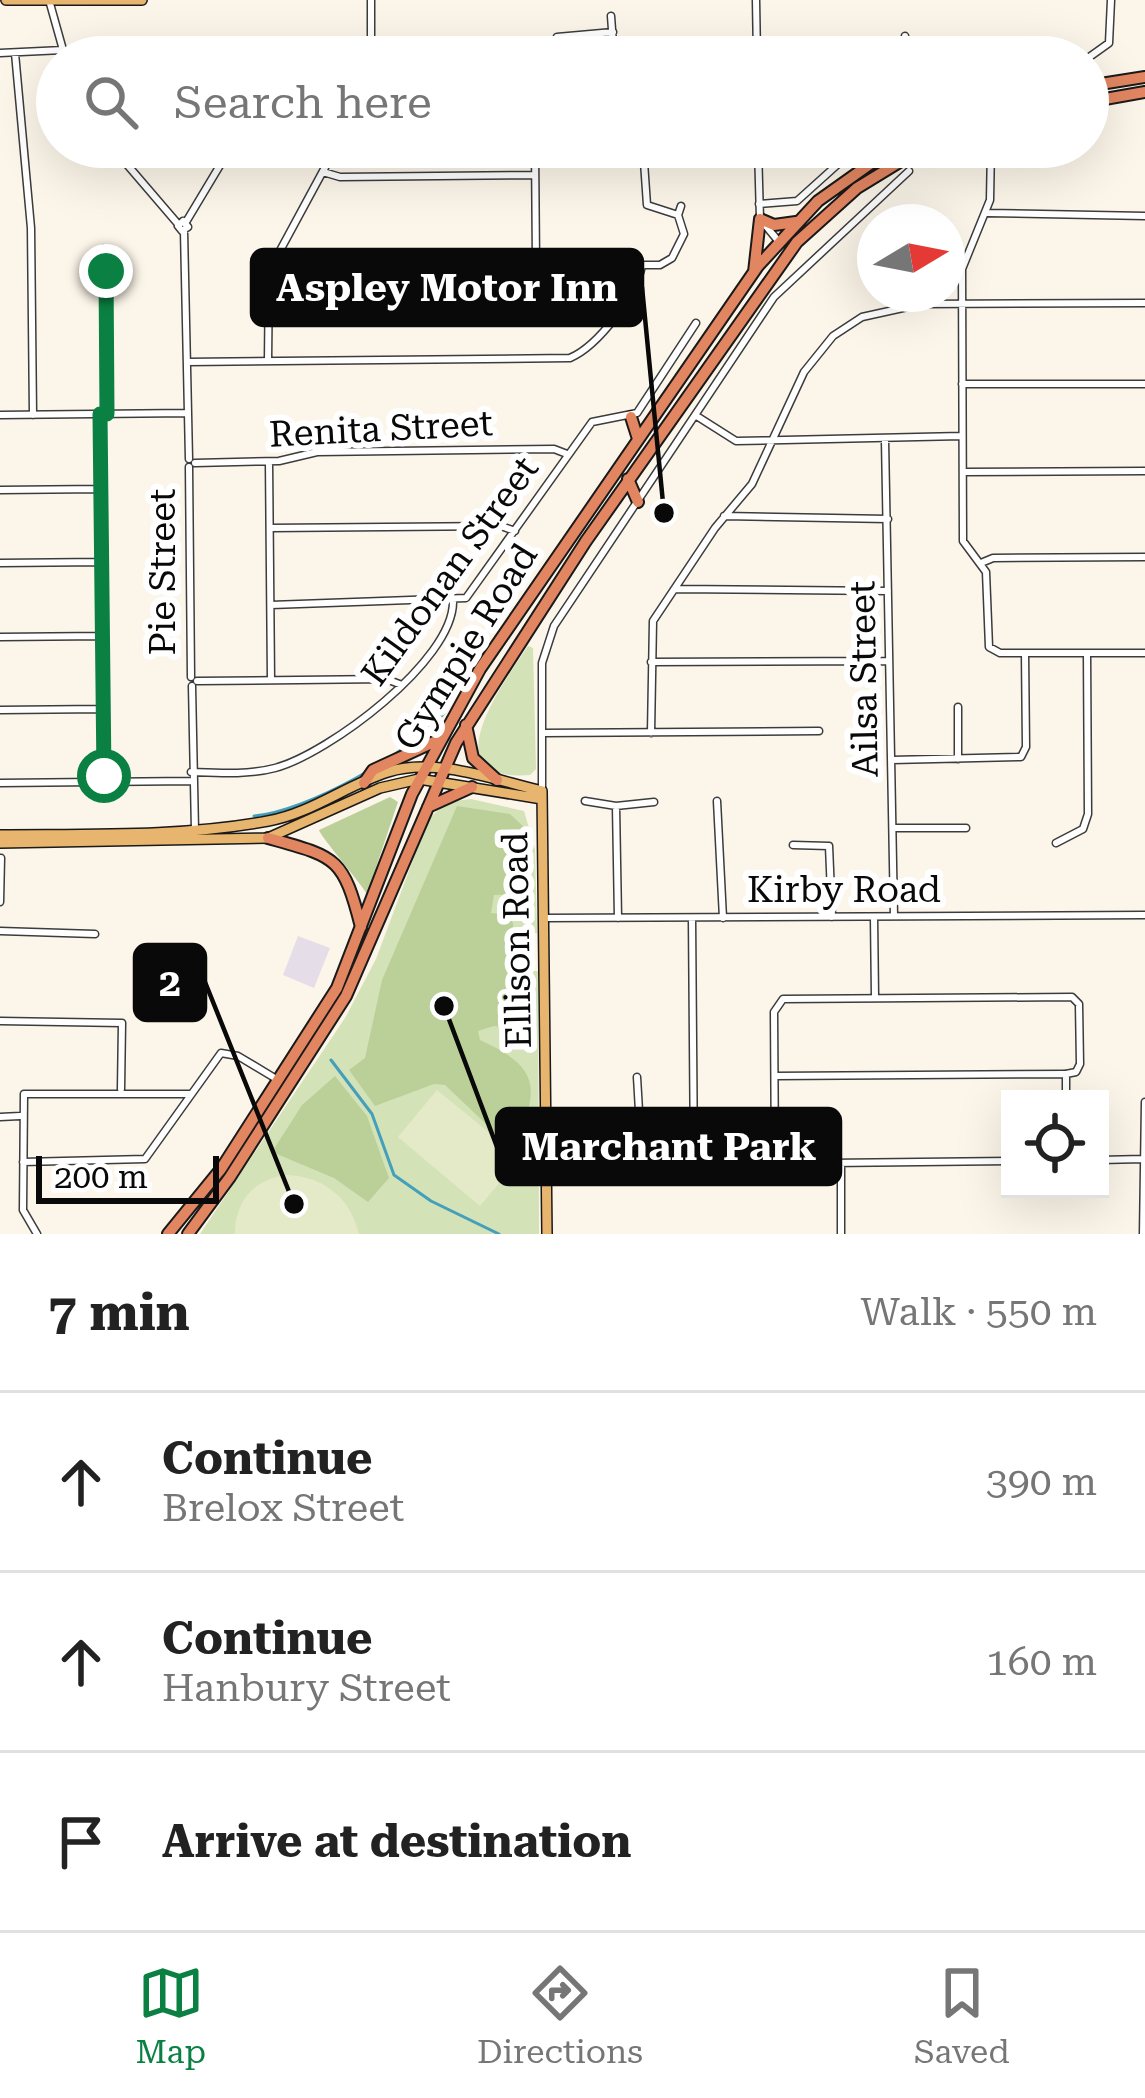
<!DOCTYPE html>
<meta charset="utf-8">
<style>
:root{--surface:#fff;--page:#f6f6f6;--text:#222;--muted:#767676;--line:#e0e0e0;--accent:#0b8043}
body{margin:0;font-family:"Roboto Serif",serif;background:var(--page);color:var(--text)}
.controls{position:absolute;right:36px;bottom:36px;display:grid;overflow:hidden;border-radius:0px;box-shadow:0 12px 48px #0002}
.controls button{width:108px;height:108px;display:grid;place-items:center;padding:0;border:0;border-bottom:3px solid var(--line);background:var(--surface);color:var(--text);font:60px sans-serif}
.compass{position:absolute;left:857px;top:204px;width:108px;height:108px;border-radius:50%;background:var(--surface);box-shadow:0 12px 48px #0002;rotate:80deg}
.scale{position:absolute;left:36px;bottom:30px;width:183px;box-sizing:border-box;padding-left:12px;border:6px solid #090909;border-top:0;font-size:33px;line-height:42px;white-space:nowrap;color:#090909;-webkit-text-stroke:9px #fff;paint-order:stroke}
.stop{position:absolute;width:36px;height:36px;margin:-27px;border:9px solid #0b8043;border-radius:50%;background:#fff}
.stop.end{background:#0b8043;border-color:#fff;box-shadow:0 3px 12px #0008}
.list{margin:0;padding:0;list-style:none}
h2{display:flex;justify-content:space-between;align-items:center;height:156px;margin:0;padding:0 48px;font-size:51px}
h2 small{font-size:39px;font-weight:400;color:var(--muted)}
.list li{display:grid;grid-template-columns:78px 1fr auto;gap:36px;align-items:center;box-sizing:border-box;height:180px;padding:0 48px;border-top:3px solid var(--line)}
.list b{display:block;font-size:45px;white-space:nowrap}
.list p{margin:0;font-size:39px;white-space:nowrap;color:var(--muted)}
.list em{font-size:39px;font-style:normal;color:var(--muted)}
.icon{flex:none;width:66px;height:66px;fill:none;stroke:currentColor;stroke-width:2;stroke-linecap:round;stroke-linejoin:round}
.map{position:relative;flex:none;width:1145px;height:1234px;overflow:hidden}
.search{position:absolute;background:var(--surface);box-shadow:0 12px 48px #0002;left:36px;right:36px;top:36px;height:132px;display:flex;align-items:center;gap:30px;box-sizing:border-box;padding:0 42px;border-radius:66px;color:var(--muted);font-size:45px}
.sheet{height:696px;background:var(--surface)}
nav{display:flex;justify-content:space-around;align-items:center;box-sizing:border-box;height:168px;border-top:3px solid var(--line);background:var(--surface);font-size:33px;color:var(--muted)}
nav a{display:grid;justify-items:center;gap:6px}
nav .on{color:var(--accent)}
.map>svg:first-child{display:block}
.industrial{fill:#e5dee8}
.green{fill:#d4e2b7}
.forest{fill:#bbd099}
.pitch{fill:#e4eac8}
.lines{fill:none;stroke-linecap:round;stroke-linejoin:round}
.stream{stroke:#449fbb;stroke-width:3}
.minor-casing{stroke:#3c3c3c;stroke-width:9}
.major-casing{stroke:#1a1a1a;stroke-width:12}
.highway-casing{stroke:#1a1a1a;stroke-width:14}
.minor{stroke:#fff;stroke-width:6}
.major{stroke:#e7b56d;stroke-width:9}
.highway{stroke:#e28661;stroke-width:10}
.route{stroke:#0b8043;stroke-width:15}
.labels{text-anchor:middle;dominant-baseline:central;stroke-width:12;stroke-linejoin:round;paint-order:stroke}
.street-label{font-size:36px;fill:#090909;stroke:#fff}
.leader{fill:none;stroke:#090909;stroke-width:4.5}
.callout-dot{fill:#090909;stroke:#fff;stroke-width:4.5}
.callout{fill:#090909;stroke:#090909;stroke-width:4.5}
.callout-label{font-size:39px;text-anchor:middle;font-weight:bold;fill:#fff}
</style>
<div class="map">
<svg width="1145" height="1234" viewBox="0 0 1145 1234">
<rect width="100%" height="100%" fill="#fcf5e9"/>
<path class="industrial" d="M 298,936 L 330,948 L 314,988 L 283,975 Z"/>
<path class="green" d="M 528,646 L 533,648 L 536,769 L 530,775 C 428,783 505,681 528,646 Z
M 471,799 L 524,811 L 535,849 L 537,933 L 527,934 L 527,971 L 538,971 L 539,1234 L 200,1234 L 345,1018 L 376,959 L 428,820 L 446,802 Z"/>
<path class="forest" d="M 390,797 L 398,802 L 367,894 C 359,881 321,837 319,830 Z
M 457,806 L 510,814 L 526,829 L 529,894 L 494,895 L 491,913 L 510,915 L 513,924 L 522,1031 L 494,1026 L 478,1031 L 480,1040 C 534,1065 542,1083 518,1138 L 506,1143 L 445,1085 L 434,1084 L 375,1106 L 349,1070 L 365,1058 L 382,980 Z
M 335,1076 L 367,1116 L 389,1178 L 368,1202 L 334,1178 L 272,1152 L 302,1105 Z"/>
<path class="pitch" d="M 437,1090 L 520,1158 L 480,1206 L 398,1137 Z
M 287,1175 C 324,1177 350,1197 359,1234 L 235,1234 C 235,1201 254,1179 287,1175 Z"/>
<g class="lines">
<path class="stream" d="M 254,816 C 308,811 409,754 444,713
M 331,1060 L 372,1114 L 394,1175 L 431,1201 L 499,1234"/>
<g class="minor-casing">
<path id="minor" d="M 49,0 L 65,57
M 371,0 L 371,57
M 756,0 L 757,57
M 611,16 L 614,57
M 905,36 L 906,57
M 557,37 L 613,32
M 0,53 L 63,50
M 15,53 L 31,228 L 33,415
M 1088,58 L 1109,43 L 1111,0
M 112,147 L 178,224
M 535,147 L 536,263
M 758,147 L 760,219 L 780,243
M 838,147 L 844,159
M 991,147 L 990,200 L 962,269 L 963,541 L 986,572 L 989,647 L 1000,653 L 1145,653
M 644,162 L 647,205 L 678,215
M 323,172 L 340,177 L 535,175
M 759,204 L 797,201 L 857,147
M 987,213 L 1145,216
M 183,221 L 188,227 L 182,231 L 178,226 Z
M 186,222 L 231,147
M 184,231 L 189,459
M 103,249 L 107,414
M 274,260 L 291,265 L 660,265 L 672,258 L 684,234 L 678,215 L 681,206
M 268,361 L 269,271 L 336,147
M 187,362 L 570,358 C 598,346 637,295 642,265
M 962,384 L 1145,384
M 101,414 L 104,782
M 0,415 L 188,413
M 695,415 L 736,441 L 962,436
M 885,440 L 894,916
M 269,462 L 271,680
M 195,463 L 279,461 L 317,452 L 554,449 L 567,454
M 189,467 L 191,677
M 963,472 L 1145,471
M 0,490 L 101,489
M 724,516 L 888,519
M 270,528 L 501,526 L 515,531
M 0,563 L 102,562
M 981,563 L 993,558 L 1145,557
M 676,589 L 888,591
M 271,605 L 466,598 L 592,422 L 637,413 L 696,323
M 0,637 L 103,636
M 651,662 L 887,661
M 197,681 L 386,679 L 402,685
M 192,686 L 195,831
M 958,707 L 958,759
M 0,710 L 103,709
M 543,733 L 819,731
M 651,733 L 653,621 L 715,528 L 752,484 L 804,372 L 833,336 L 862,317 L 921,304 L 1145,303
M 892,760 L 1021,757 L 1026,747 L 1025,653
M 191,772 C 218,773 249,775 275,768 C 328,754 453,661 453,602
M 0,783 L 191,781
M 542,791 L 542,663 L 554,626 L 774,297 L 909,171
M 585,801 L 616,806 L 654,802
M 717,801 L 723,918
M 616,806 L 618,918
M 893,828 L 966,828
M 1056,843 L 1083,829 L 1088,814 L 1087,653
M 793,845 L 829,846 L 832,917
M 0,902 L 1,858
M 874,917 L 875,997
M 543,918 L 1145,915
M 692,918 L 694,1163
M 0,931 L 95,934
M 0,1021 L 122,1023 L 121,1089
M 1066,1074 L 1066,1099
M 775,1076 L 1065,1074
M 637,1077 L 642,1162
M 0,1117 L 20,1116
M 1100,1160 L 1143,1159
M 23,1162 L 145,1159 L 221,1053 L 238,1056 L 278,1080
M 775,1163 L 774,1012 L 783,999 L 1072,997 L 1079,1004 L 1080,1064 L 1076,1072 L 1066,1074
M 841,1163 L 841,1234
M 637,1165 L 1010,1161
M 37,1234 L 23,1210 L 24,1094 L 191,1094
M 1143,1234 L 1145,1102"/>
</g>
<g class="major-casing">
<path id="major" d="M 6,0 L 142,0
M 0,835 C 88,834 181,837 268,821 C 312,813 346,785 388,772 C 436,757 495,780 542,791 L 547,1234
M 0,843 L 268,838 L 380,788 L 419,779 L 542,799"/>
</g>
<g class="highway-casing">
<path id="highway" d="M 1088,86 L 1145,77
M 1088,102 L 1145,92
M 754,272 L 760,219 L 774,225 L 796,222
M 631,417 L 638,439
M 628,479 L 638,502
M 466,725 L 473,758 L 497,780
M 364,783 L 373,770 L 436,741
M 428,807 L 472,787
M 268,838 C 336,857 343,856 361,927
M 168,1234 L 221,1169 L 337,988 L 412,794 L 480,669 L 758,266 L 818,201 L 894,147
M 188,1234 L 230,1177 L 346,996 L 456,743 L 586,541 L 797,242 L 857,188 L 924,147"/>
</g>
<use href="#minor" class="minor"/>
<use href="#major" class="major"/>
<use href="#highway" class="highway"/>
</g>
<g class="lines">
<path class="route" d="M 104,776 L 100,414 L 107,414 L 106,271"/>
</g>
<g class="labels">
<g class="street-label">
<text transform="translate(381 429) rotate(-3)">Renita Street</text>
<text transform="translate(450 571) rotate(-54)">Kildonan Street</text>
<text transform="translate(163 572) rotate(-90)">Pie Street</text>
<text transform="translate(466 647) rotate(-58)">Gympie Road</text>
<text transform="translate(864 679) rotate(-91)">Ailsa Street</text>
<text x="844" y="890">Kirby Road</text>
<text transform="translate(517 940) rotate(-91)">Ellison Road</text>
</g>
</g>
<path class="leader" d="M664 513L642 287M294 1204L205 982M444 1006L497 1147"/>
<g class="callout-dot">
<circle cx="664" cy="513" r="12"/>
<circle cx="294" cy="1204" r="12"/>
<circle cx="444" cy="1006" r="12"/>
</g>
<g class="callout">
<rect x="252" y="250" width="390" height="75" rx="12"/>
<rect x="135" y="945" width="70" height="75" rx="12"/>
<rect x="497" y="1109" width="343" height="75" rx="12"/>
</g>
<g class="callout-label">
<text x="447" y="301">Aspley Motor Inn</text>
<text x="170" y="996">2</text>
<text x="669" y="1160">Marchant Park</text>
</g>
</svg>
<div class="controls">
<button><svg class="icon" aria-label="locate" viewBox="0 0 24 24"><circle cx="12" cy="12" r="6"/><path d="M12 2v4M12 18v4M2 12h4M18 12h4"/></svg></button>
</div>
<svg class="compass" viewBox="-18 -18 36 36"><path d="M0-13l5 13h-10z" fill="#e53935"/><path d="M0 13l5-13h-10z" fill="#767676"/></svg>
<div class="scale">200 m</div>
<div class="stop" style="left:104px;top:776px"></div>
<div class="stop end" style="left:106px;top:271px"></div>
<div class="search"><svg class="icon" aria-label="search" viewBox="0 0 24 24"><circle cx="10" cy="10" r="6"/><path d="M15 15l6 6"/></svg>Search here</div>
</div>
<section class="sheet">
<h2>7 min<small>Walk · 550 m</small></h2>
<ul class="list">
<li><svg class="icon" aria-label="ahead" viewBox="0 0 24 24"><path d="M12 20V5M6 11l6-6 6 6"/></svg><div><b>Continue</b><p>Brelox Street</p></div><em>390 m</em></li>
<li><svg class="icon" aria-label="ahead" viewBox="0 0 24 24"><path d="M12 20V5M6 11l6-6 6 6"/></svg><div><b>Continue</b><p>Hanbury Street</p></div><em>160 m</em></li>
<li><svg class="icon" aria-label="arrive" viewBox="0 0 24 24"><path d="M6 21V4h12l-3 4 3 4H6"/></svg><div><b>Arrive at destination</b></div></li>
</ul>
</section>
<nav>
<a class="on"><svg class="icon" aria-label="map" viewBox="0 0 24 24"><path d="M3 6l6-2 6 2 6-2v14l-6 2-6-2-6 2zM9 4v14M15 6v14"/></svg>Map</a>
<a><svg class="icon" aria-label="directions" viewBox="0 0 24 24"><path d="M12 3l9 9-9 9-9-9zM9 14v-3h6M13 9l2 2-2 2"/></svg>Directions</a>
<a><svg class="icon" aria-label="saved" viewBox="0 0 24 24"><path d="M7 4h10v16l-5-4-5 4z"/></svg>Saved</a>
</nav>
